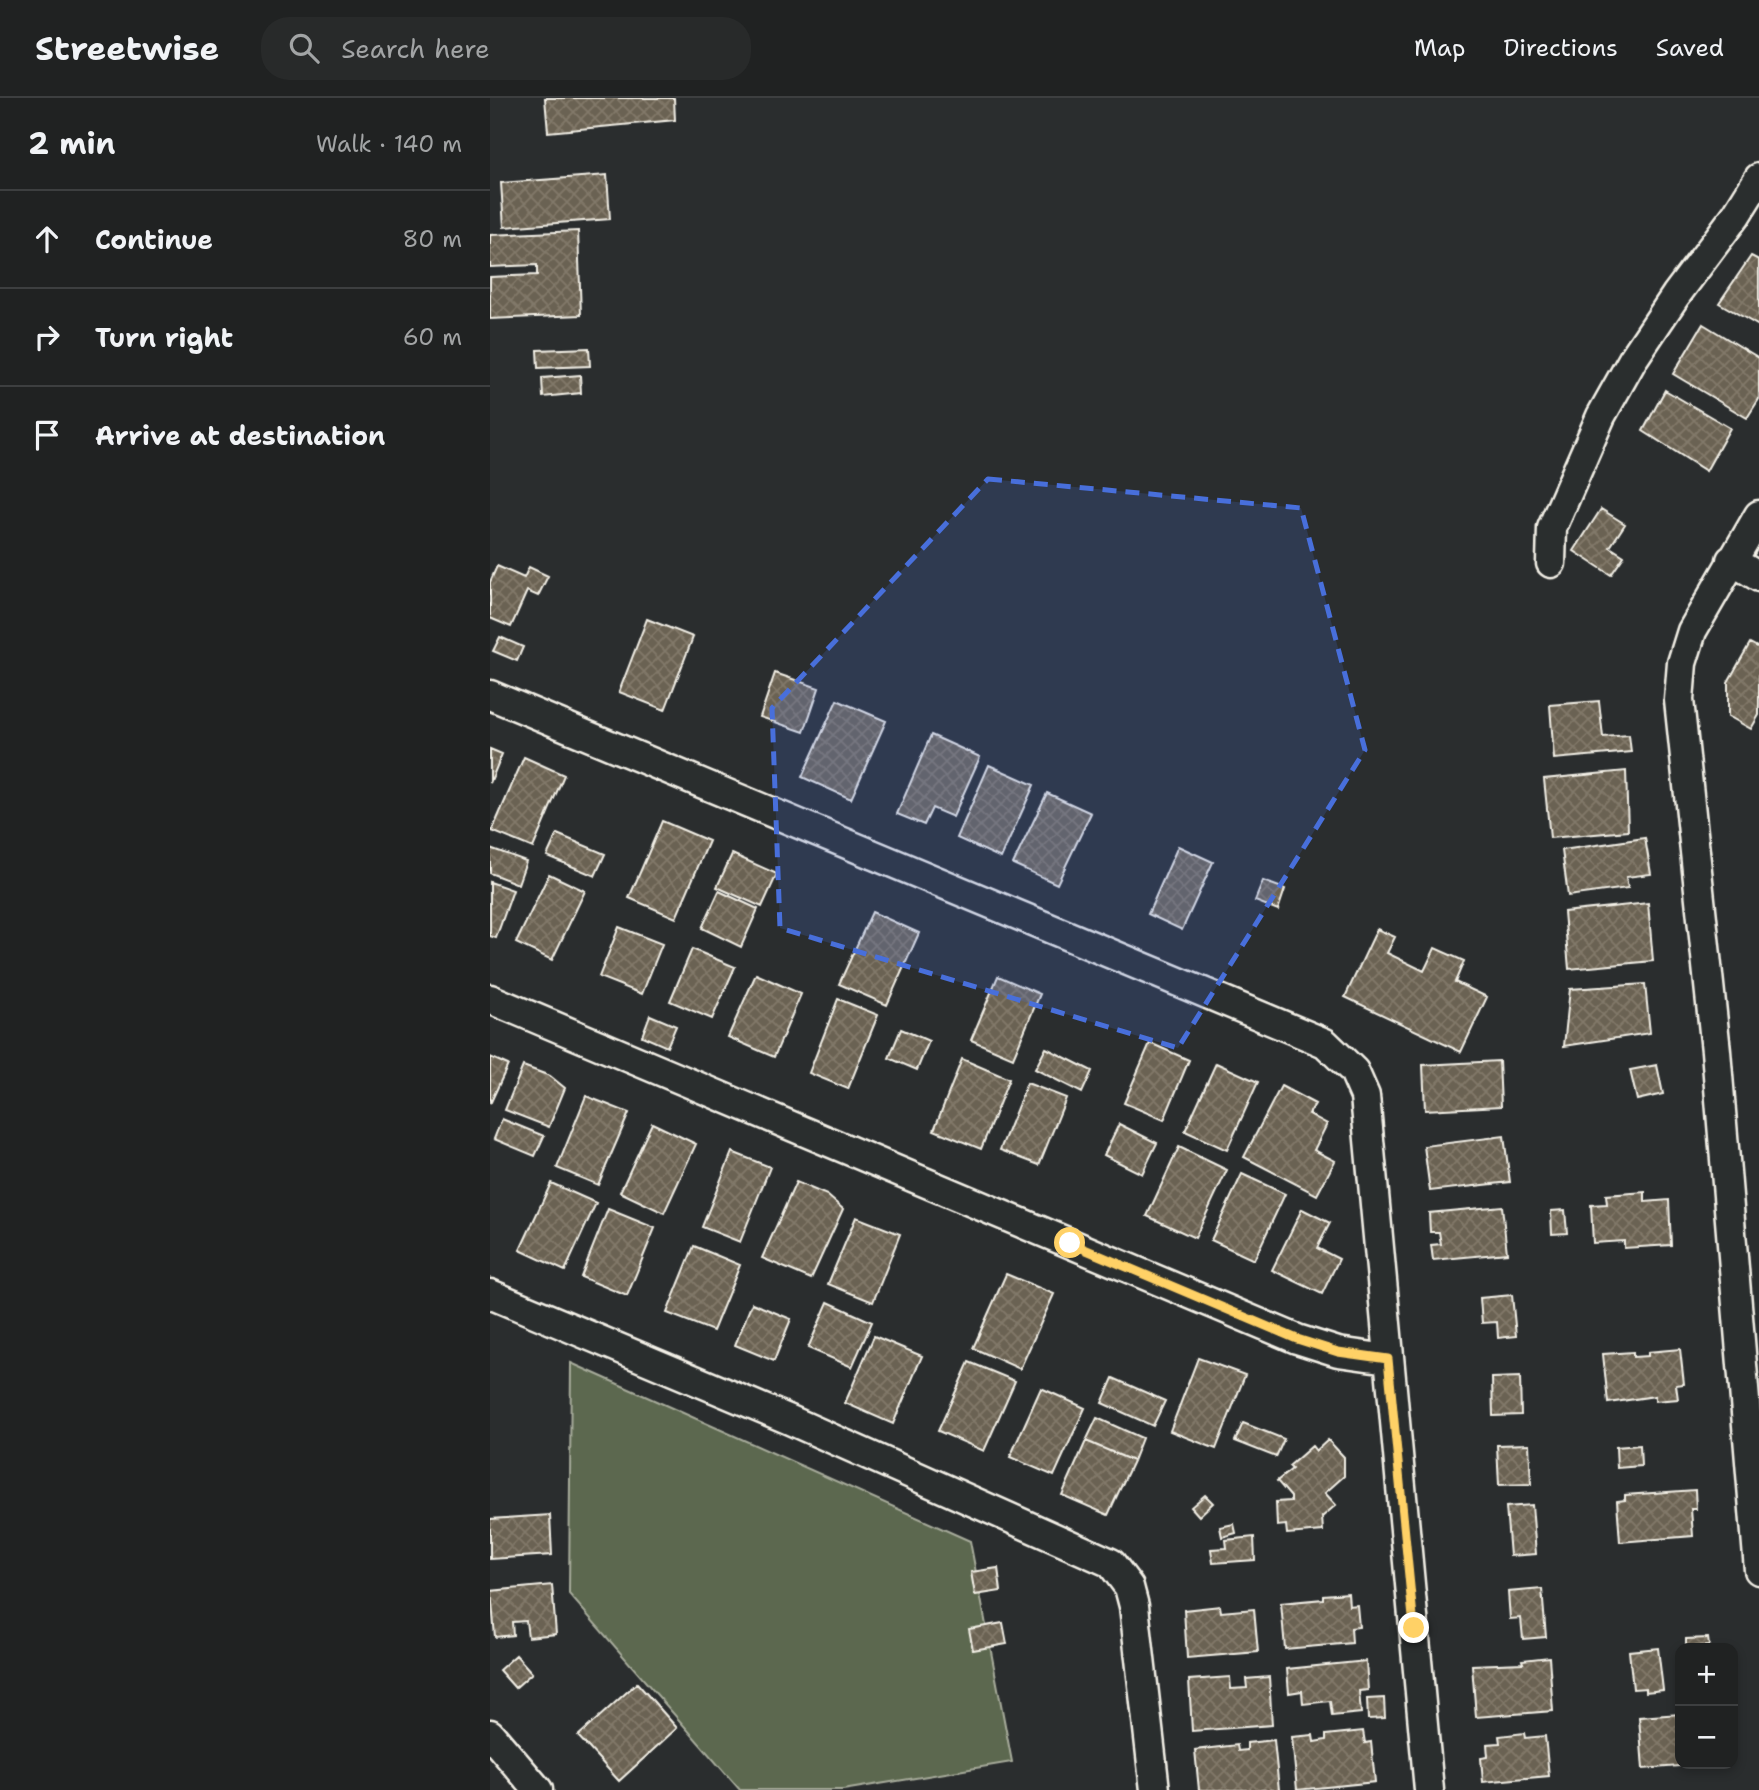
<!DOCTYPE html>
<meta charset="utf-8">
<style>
:root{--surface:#202222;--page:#282a2a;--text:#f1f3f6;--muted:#a2a4a5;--line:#3d3f40}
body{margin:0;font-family:"Shantell Sans",sans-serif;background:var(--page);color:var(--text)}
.controls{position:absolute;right:21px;bottom:21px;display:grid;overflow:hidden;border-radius:14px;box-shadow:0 4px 10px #0003}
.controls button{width:63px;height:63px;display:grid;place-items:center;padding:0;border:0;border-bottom:2px solid var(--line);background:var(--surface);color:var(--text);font:35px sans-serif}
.stop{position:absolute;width:21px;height:21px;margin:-16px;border:5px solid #ffd166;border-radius:50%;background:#fff}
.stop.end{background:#ffd166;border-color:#fff;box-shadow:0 2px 7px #0008}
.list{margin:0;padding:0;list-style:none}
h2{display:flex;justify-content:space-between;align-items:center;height:91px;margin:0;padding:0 28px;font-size:30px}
h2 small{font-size:23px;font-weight:400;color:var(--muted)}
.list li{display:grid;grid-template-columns:46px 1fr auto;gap:21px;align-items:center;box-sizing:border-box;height:98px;padding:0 28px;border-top:2px solid var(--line)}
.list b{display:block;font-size:26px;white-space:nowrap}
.list em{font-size:23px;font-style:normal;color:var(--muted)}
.icon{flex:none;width:38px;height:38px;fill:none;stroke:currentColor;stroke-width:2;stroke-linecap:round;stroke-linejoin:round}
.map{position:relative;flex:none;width:1269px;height:1692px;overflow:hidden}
header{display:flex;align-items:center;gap:42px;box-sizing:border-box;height:98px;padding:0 35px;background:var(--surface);border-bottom:2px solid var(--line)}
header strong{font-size:33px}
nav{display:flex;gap:38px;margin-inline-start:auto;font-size:24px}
.search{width:490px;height:63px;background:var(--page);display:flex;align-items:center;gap:18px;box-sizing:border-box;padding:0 24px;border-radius:28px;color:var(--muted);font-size:26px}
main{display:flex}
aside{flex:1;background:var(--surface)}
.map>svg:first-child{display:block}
.grass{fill:#5c684f;stroke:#a8ac9c;stroke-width:2}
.building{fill:url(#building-cross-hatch);stroke:#f4f1e8;stroke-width:2}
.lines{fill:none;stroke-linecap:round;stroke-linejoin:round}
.street-casing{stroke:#f4f1e8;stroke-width:33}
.street{stroke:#2a2d2e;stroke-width:28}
.route{stroke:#ffd166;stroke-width:9}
.marked{fill:#486fdb;fill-opacity:0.2;stroke:#486fdb;stroke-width:5;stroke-dasharray:14 9;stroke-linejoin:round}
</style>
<header>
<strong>Streetwise</strong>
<div class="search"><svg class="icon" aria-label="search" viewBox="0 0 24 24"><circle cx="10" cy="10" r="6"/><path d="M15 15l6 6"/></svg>Search here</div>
<nav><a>Map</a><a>Directions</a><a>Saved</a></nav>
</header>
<main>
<aside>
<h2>2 min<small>Walk · 140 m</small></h2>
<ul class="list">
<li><svg class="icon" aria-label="ahead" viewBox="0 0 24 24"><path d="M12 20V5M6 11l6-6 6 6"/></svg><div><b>Continue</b></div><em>80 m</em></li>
<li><svg class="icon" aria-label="right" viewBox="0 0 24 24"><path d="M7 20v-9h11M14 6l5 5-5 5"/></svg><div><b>Turn right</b></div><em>60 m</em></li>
<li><svg class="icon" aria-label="arrive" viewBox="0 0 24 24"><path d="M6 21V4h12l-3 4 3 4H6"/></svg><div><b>Arrive at destination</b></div></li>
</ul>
</aside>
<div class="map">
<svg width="1269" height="1692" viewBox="0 0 1269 1692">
<defs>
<pattern id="building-cross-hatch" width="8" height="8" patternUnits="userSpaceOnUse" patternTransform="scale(1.75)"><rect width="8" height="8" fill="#6b6252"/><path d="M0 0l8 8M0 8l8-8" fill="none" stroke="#81796b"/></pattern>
</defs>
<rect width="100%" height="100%" fill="#2a2d2e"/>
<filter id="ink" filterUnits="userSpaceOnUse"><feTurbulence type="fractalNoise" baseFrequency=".0143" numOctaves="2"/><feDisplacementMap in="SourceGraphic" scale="14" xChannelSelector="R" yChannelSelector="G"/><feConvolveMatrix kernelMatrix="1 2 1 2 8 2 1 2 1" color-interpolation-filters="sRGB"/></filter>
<g filter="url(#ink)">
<path class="grass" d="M 81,1265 L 480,1443 L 522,1664 L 353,1692 L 250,1692 L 79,1496 Z"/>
<path class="building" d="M 55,0 L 184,0 L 185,22 L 58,34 Z
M 117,77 L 120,121 L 14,129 L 11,85 Z
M 88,133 L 91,217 L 0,221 L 0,179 L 47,177 L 47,167 L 0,169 L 0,137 Z
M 1261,158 L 1269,162 L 1269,228 L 1229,205 Z
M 1213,226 L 1269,260 L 1269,301 L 1257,320 L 1183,276 Z
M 99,250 L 100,268 L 48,270 L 47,252 Z
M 90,277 L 91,295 L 53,299 L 52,280 Z
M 1175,292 L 1240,330 L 1216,373 L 1153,333 Z
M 1111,411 L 1135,426 L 1120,449 L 1134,458 L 1121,477 L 1084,453 Z
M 7,468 L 34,480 L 39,469 L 58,478 L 48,498 L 37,493 L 21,529 L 0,520 L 0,484 Z
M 157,521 L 203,539 L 175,612 L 129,594 Z
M 10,539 L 33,549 L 27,563 L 3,553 Z
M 1260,545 L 1269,550 L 1269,617 L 1261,631 L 1238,618 L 1238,584 Z
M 285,575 L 329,590 L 314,634 L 270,619 Z
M 347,602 L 396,623 L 361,701 L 312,679 Z
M 1109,603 L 1113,639 L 1139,637 L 1141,654 L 1064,661 L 1060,607 Z
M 441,637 L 490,659 L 463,719 L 442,710 L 434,727 L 407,716 Z
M 0,651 L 12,656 L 0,685 Z
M 34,659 L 74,677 L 43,750 L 2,733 Z
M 499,667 L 544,687 L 511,760 L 467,740 Z
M 1136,673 L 1138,733 L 1060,740 L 1054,681 Z
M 557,695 L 601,715 L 567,786 L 523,766 Z
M 172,723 L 219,743 L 186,820 L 139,800 Z
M 67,736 L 115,756 L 105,778 L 57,758 Z
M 1155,740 L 1161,776 L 1136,779 L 1138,790 L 1078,798 L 1072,752 Z
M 688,748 L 723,764 L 692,832 L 658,816 Z
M 0,750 L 36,763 L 28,786 L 0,775 Z
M 242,756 L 287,776 L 272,809 L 227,789 Z
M 59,776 L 95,793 L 62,862 L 26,845 Z
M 773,783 L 795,791 L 788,812 L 765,803 Z
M 0,784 L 23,792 L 6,840 L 0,838 Z
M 229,793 L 268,811 L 251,849 L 212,830 Z
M 1158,805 L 1163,863 L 1079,871 L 1074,814 Z
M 382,814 L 429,835 L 397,907 L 349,886 Z
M 129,829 L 172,846 L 152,896 L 109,879 Z
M 887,831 L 905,839 L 897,855 L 934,873 L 945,850 L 974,863 L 965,884 L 997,899 L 971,954 L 855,899 Z
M 202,851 L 245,869 L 222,921 L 180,903 Z
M 266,876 L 311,896 L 284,959 L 238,939 Z
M 508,878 L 550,896 L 523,960 L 481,942 Z
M 1155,886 L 1160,935 L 1074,948 L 1080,891 Z
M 348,901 L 388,917 L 358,991 L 319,975 Z
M 160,917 L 186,928 L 177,949 L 152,938 Z
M 411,931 L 439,943 L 427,972 L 399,960 Z
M 660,945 L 699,962 L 674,1022 L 634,1005 Z
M 556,950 L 602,973 L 592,995 L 545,971 Z
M 0,959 L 18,967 L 0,1006 Z
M 472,961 L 519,981 L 491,1051 L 444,1032 Z
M 1009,963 L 1011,1008 L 935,1012 L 933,967 Z
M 726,965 L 768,984 L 737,1052 L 695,1033 Z
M 1167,967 L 1173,996 L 1147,1002 L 1140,972 Z
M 33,968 L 60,978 L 75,990 L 59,1029 L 15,1012 Z
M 537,985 L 576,1000 L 549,1067 L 510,1052 Z
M 791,988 L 825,1006 L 819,1016 L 837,1026 L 824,1052 L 845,1063 L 827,1097 L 754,1059 Z
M 96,998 L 139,1015 L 108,1087 L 67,1070 Z
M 12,1021 L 54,1038 L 45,1058 L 4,1041 Z
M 162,1025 L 206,1046 L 174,1115 L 130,1094 Z
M 629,1026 L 667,1045 L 652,1076 L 614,1057 Z
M 1014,1038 L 1020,1084 L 940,1093 L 934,1048 Z
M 689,1049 L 737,1072 L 705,1140 L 657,1118 Z
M 242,1054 L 280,1069 L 250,1144 L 212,1129 Z
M 752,1076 L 795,1096 L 764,1162 L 721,1142 Z
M 306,1084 L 337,1097 L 353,1111 L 321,1181 L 272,1160 Z
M 61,1085 L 106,1105 L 75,1173 L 30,1152 Z
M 1155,1094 L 1155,1104 L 1179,1102 L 1181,1147 L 1134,1150 L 1134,1143 L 1103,1145 L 1101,1107 L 1117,1106 L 1116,1097 Z
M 1012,1108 L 1017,1155 L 943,1162 L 941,1147 L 951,1146 L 949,1134 L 940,1134 L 939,1115 Z
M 118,1111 L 165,1130 L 137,1198 L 91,1179 Z
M 812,1111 L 840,1125 L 827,1150 L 849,1161 L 832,1196 L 782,1172 Z
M 1075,1112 L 1077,1135 L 1062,1136 L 1061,1113 Z
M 366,1119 L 410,1136 L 383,1204 L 338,1186 Z
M 204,1148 L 250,1167 L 223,1233 L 177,1215 Z
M 516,1176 L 564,1196 L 530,1271 L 483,1250 Z
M 1022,1197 L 1026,1238 L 1008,1240 L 1007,1224 L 992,1225 L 990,1200 Z
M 338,1204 L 382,1224 L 362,1269 L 318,1250 Z
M 262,1205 L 301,1221 L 284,1263 L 245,1247 Z
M 384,1238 L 432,1258 L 403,1326 L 355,1305 Z
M 1190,1251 L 1194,1286 L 1186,1287 L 1188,1301 L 1165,1303 L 1165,1298 L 1118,1305 L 1113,1256 L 1143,1254 L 1143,1259 L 1158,1258 L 1158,1254 Z
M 708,1260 L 755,1277 L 726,1351 L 680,1333 Z
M 479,1264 L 525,1283 L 494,1353 L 448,1333 Z
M 1030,1279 L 1031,1317 L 1003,1318 L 1002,1280 Z
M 623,1280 L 675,1303 L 663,1328 L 612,1305 Z
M 551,1290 L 595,1310 L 564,1378 L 520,1359 Z
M 607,1320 L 652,1340 L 643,1363 L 596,1343 Z
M 753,1325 L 794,1341 L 786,1359 L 745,1343 Z
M 838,1342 L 854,1359 L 854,1378 L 835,1395 L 846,1407 L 832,1419 L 833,1433 L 797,1436 L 796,1427 L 787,1428 L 786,1404 L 801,1403 L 801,1399 L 787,1383 L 802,1371 L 799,1368 L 822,1348 L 826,1353 Z
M 596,1343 L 643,1363 L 618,1417 L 572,1397 Z
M 1039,1346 L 1041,1386 L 1009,1387 L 1007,1347 Z
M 1150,1347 L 1151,1368 L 1127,1370 L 1126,1349 Z
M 1205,1392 L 1206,1411 L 1201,1411 L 1203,1438 L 1130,1444 L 1127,1403 L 1135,1402 L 1135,1397 Z
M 715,1397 L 723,1405 L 709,1418 L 701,1409 Z
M 1042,1407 L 1046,1456 L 1020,1458 L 1016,1409 Z
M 60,1417 L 62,1457 L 0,1461 L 0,1421 Z
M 744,1426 L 746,1435 L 732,1439 L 730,1429 Z
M 764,1439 L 765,1462 L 723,1465 L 721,1451 L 737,1450 L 736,1442 Z
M 508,1470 L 511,1493 L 485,1497 L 481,1474 Z
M 62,1487 L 66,1536 L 38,1539 L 36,1523 L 22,1524 L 23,1537 L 5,1539 L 1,1493 Z
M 1052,1491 L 1056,1539 L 1033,1541 L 1031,1520 L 1020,1521 L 1018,1494 Z
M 858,1495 L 859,1508 L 867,1507 L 869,1529 L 861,1530 L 862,1545 L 795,1551 L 791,1505 L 833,1501 L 833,1497 Z
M 730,1508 L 731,1514 L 764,1511 L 768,1554 L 697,1560 L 694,1512 Z
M 513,1525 L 517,1546 L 483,1552 L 479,1531 Z
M 1218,1540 L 1219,1548 L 1196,1549 L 1196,1541 Z
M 1168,1550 L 1173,1592 L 1156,1594 L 1156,1590 L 1143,1591 L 1139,1553 Z
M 26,1557 L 42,1575 L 25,1590 L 9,1572 Z
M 1059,1559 L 1063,1613 L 986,1619 L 982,1567 L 1033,1565 L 1032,1562 Z
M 876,1563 L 878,1592 L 869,1593 L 871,1615 L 842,1618 L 840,1603 L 813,1606 L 812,1593 L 799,1595 L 797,1571 Z
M 740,1579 L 741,1591 L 757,1590 L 756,1581 L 779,1579 L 782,1627 L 702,1633 L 699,1582 Z
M 147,1585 L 187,1630 L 129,1683 L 88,1638 Z
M 894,1600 L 895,1620 L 878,1621 L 877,1601 Z
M 1190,1616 L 1190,1666 L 1214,1666 L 1153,1671 L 1149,1619 Z
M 873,1633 L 875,1645 L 881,1644 L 885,1684 L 807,1692 L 802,1639 L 823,1637 L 824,1644 L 836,1642 L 836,1637 Z
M 1034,1635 L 1035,1640 L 1055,1638 L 1059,1678 L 993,1684 L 991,1660 L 998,1659 L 997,1646 L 1010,1645 L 1009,1638 Z
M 784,1642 L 789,1692 L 709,1692 L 705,1652 L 747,1647 L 748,1653 L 757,1652 L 757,1645 Z"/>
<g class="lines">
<g class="street-casing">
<path id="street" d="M 1269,417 L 1202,533 L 1192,565 L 1189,602 L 1226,953 L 1269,1472
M 1241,462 L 1269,479
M 1061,465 L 1062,430 L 1111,318 L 1143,261 L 1186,197 L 1246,117 L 1269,80
M 0,597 L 835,945 L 864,973 L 875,998 L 939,1692
M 0,901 L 807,1241 L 848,1254 L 898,1261
M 0,1196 L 300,1322 L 621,1465 L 639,1489 L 644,1508 L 665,1692
M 0,1636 L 48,1692"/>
</g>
<use href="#street" class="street"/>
</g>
</g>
<g class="lines" filter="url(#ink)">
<path class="route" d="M 580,1145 L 807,1241 L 848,1254 L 898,1261 L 924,1530"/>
</g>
<path class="marked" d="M 498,381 L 811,410 L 875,652 L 688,950 L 290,830 L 282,610 Z"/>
</svg>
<div class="controls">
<button>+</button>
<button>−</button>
</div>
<div class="stop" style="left:580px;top:1145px"></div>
<div class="stop end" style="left:924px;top:1530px"></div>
</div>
</main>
